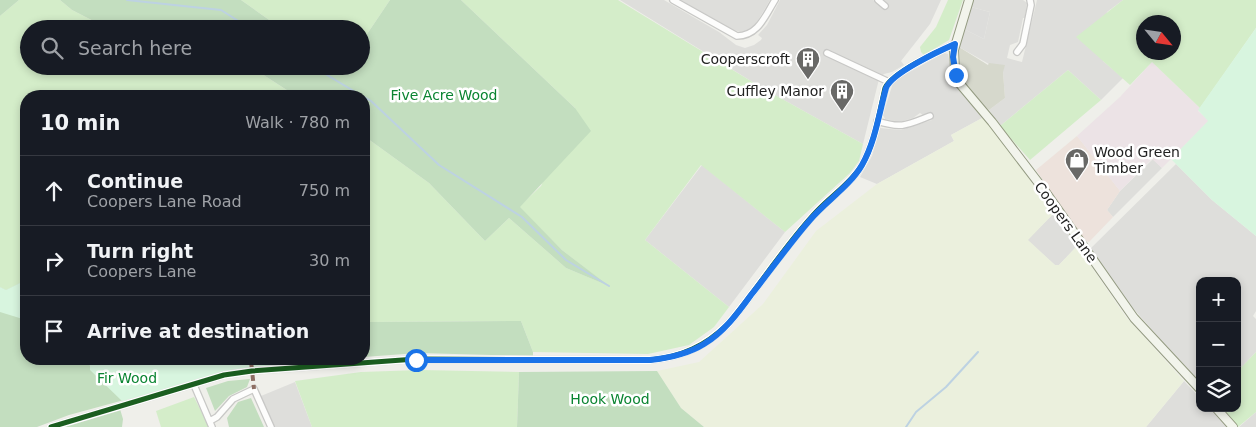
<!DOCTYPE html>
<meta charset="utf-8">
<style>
:root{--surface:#171b24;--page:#20242c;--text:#f1f3f6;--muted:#9ea1a6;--line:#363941}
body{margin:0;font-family:"DejaVu Sans",sans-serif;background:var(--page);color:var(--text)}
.controls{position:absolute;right:15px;bottom:15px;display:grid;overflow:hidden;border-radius:10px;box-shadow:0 2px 8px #0003}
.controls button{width:45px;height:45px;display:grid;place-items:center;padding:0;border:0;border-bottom:1px solid var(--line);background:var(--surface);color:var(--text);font:25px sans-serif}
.compass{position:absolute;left:1136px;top:15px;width:45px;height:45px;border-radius:50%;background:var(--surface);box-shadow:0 2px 8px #0003;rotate:119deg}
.stop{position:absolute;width:15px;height:15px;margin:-11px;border:4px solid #1a73e8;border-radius:50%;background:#fff}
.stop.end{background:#1a73e8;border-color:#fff;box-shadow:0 1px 5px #0008}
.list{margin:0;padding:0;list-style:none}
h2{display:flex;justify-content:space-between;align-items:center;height:65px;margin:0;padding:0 20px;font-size:21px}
h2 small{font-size:16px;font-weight:400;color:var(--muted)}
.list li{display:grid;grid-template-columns:32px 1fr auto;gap:15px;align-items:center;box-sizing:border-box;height:70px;padding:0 20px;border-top:1px solid var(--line)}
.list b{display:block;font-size:19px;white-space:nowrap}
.list p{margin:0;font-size:16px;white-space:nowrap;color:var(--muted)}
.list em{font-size:16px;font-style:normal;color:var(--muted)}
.icon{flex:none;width:28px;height:28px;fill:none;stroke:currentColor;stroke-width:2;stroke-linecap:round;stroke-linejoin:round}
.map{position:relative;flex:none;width:1256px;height:427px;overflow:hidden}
.search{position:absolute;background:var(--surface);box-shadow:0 2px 8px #0003;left:20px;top:20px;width:350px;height:55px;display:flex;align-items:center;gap:12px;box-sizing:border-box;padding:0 18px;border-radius:28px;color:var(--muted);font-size:19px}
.panel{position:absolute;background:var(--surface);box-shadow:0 2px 8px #0003;left:20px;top:90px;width:350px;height:275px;border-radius:20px}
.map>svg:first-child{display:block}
.residential{fill:#dededb}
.commercial{fill:#ede2dc}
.industrial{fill:#ece3e6}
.religious{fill:#dddddb}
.construction{fill:#d6d8cc}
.farmland{fill:#ebf0dd}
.grass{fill:#d4edc9;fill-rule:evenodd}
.forest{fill:#c3debf}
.park{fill:#d8f5df}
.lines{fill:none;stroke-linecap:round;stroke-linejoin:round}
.stream{stroke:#bdd2e2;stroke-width:2}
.street-casing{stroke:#c8c8c6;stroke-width:8}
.secondary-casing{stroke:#939a81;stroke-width:10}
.street{stroke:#fdfdfc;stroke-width:5.5}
.secondary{stroke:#f2f4ec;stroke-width:8}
.quiet{stroke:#8d6e63;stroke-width:4;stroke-dasharray:8 4;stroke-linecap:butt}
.cycleway-casing{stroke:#fff;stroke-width:8}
.cycleway{stroke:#1b5e20;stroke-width:5}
.route{stroke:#1a73e8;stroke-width:6}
.labels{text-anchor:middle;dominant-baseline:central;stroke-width:5;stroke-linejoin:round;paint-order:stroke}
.poi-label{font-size:14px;fill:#212121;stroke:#fff;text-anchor:end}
.park-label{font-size:14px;fill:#0a8431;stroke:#fff}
.street-label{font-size:14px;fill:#212121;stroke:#fff}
</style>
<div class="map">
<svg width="1256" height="427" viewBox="0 0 1256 427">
<rect width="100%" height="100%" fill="#efefea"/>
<path class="residential" d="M 620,0 L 664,0 L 719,32 L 736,45 L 745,48 L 754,45 L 761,40 L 762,38 L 758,35 L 767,25 L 780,0 L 873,0 L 884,9 L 888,4 L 884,0 L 941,0 L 930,24 L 901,61 L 904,65 L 892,72 L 884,74 L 879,79 L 863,144 L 759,86 Z
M 681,0 L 770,0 L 756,24 L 749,30 L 741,32 L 733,30 Z
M 974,0 L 1023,0 L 1027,3 L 1025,18 L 1023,18 L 1018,42 L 1010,45 L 1007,58 L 1022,62 L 1037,0 L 1123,0 L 1107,12 L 1103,61 L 1123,78 L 1101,100 L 1068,70 L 1000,126 L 989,110 L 1005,98 L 1003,72 L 959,47 L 964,29 L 984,39 L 990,12 L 971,7 Z
M 944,53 L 948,54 L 951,69 L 950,76 L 984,117 L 951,135 L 954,141 L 877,184 L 860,177 L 872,156 L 880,128 L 901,130 L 932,120 L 929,113 L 924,116 L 920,113 L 913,118 L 900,122 L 885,119 L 883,115 L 892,86 L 895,80 Z
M 1153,159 L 1162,168 L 1113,217 L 1107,210 L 1120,191 Z
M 1171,159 L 1212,200 L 1256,236 L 1256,311 L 1253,316 L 1256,319 L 1256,352 L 1237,372 L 1237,281 L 1200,281 L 1200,384 L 1131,306 L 1090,249 L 1176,164 Z
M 702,165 L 785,232 L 729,307 L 645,240 Z
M 1054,213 L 1077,246 L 1059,265 L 1055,265 L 1027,240 Z
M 1184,381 L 1200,398 L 1200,408 L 1210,408 L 1227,427 L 1146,427 Z
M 295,382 L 312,427 L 275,427 L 261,396 Z
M 1256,412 L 1256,427 L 1239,427 Z"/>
<path class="commercial" d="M 1077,136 L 1120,191 L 1107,210 L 1113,217 L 1089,242 L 1084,240 L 1036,170 Z"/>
<path class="industrial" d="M 1152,62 L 1200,108 L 1198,111 L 1209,121 L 1162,168 L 1152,159 L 1120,191 L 1077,136 L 1120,97 Z"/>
<path class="religious" d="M 971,7 L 990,12 L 984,39 L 964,29 Z"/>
<path class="construction" d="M 959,47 L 988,65 L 989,63 L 1005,65 L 1003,72 L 1005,98 L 989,110 L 974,98 L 964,83 L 960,70 Z"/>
<path class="farmland" d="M 984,117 L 1054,213 L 1028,240 L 1055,265 L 1059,265 L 1077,246 L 1126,317 L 1184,381 L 1146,427 L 704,427 L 681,408 L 657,371 L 699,362 L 763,304 L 816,231 L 877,184 L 954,141 L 951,135 Z"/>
<path class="grass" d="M 19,0 L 60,0 L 72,10 L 109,29 L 29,29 L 29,66 L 242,66 L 262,74 L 296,96 L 26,96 L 26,280 L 6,290 L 0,287 L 0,16 Z
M 241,0 L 390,0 L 361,43 L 361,29 L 282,29 Z
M 461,0 L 618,0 L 759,86 L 863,144 L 859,161 L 850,173 L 785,232 L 701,165 L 645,240 L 729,307 L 714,327 L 689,345 L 648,354 L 533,352 L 521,321 L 367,322 L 364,317 L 364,136 L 429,183 L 485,241 L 509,218 L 566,268 L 607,285 L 562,250 L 519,207 L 541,186 L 575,108 Z
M 948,0 L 963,0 L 949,40 L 924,55 L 921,52 L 920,47 L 936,27 Z
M 1123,0 L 1256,0 L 1256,28 L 1200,108 L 1152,62 L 1130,85 L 1076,37 ZM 1144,22 L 1174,22 L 1174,52 L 1144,52 Z
M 1068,70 L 1101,100 L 1030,160 L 1000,126 Z
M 1256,352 L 1256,412 L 1238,427 L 1222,408 L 1237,408 L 1237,372 Z
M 420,370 L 519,372 L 517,427 L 312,427 L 295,381 L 361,372 Z
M 194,397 L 209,427 L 161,427 L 156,411 Z"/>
<path class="forest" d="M 0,0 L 19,0 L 0,16 Z
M 60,0 L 241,0 L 282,29 L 109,29 L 72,10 Z
M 390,0 L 461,0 L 575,108 L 591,131 L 520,207 L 562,250 L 609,286 L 566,268 L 509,218 L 485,241 L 429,183 L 364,136 L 364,96 L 296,96 L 262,74 L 242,66 L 361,66 L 361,43 Z
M 26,280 L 26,359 L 350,359 L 223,373 L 69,415 L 37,427 L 0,427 L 0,287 L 6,290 Z
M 364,317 L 367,322 L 521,321 L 533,352 L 533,356 L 418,353 L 364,357 Z
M 657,371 L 681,408 L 704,427 L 517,427 L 519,372 Z
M 250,379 L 247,387 L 229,396 L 215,411 L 206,388 L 228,381 Z
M 251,398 L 264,427 L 229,427 L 227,418 L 238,402 Z
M 120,409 L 123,419 L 122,427 L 60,427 Z"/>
<path class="park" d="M 1256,28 L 1256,236 L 1212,200 L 1171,159 L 1208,121 L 1198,110 Z
M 26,280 L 26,320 L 0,312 L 0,287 L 6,290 Z
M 87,359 L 350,359 L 224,373 L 122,401 L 90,370 L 90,366 Z"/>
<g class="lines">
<path class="stream" d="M 127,0 L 221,10 L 251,29
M 312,66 L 362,96
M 364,97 L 371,101 L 439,165 L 522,217 L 566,260 L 609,286
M 906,427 L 916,412 L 946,387 L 978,352"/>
<g class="street-casing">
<path id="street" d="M 673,0 L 737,36 C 758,36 765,16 775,0
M 878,0 L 885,6
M 1017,52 L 1023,44 L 1031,5 L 1030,0
M 827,53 L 889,82
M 877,121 C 902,129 907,125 930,116
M 194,385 L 212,427
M 210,421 L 217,417 L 233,399 L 254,389 L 271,427
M 51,427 L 224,375 L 252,371 L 416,359 L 650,360 C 682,357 705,346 728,324 C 759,287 784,246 817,211 C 832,195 851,183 862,165 C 875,142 879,114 885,88 C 892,73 938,51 955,44"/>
</g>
<g class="secondary-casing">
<path id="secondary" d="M 969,0 L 954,50 L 955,69 L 960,84 L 992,122 L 1047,194 L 1134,318 L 1200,389
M 1216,408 L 1233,427"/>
</g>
<use href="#street" class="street"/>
<use href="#secondary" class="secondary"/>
<path class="quiet" d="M 251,361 L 254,389"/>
<g class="cycleway-casing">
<path id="cycleway" d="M 51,427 L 224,375 L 252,371 L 416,359 L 650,360 C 682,357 705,346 728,324 C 759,287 784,246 817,211 C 832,195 851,183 862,165 C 875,142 879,114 885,88 C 892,73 938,51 955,44"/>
</g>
<use href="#cycleway" class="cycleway"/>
</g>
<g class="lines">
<path class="route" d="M 416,360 L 650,360 C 669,358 688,354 704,344 C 724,332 738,313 751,295 C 771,270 789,244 810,220 C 826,201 850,186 862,165 C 875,142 879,114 886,88 C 892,73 939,51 955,44 L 953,57 L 956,75"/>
</g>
<defs>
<g id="building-pin" transform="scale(1.25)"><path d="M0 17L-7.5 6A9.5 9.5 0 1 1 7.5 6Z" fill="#696967" stroke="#fff"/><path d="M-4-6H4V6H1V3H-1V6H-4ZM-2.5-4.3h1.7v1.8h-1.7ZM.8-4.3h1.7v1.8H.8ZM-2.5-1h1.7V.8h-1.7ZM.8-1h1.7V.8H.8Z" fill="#fff"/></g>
<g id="shop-pin" transform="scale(1.25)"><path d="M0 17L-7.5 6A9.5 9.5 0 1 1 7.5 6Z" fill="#696967" stroke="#fff"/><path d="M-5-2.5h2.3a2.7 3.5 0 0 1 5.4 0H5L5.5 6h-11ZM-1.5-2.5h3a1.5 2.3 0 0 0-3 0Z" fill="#fff"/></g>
</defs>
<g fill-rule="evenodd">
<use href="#building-pin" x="808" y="59"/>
<use href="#building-pin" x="842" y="91"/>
<use href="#shop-pin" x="1077" y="160"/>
</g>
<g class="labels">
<g class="poi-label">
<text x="790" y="59">Cooperscroft</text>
<text x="824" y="91">Cuffley Manor</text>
<text x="1094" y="152" text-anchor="start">Wood Green<tspan x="1094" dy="16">Timber</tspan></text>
</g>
<g class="park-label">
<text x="444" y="95">Five Acre Wood</text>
<text x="127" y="378">Fir Wood</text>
<text x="610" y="399">Hook Wood</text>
</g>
<g class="street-label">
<text transform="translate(1066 222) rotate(54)">Coopers Lane</text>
</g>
</g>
</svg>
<div class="controls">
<button>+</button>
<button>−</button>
<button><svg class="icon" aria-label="layers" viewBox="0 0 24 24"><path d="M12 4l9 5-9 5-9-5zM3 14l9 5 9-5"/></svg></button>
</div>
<svg class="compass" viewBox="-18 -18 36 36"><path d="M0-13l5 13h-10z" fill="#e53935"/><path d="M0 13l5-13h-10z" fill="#9ea1a6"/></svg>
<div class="stop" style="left:416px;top:360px"></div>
<div class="stop end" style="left:956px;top:75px"></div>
<div class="search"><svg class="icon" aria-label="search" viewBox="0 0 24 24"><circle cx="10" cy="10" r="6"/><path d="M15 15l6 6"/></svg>Search here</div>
<section class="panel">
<h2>10 min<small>Walk · 780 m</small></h2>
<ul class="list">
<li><svg class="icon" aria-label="ahead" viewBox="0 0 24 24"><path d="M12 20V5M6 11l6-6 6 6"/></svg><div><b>Continue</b><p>Coopers Lane Road</p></div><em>750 m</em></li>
<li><svg class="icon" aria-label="right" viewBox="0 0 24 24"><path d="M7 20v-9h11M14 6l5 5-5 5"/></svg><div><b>Turn right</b><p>Coopers Lane</p></div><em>30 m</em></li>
<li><svg class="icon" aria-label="arrive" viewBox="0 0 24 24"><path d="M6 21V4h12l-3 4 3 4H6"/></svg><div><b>Arrive at destination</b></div></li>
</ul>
</section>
</div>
